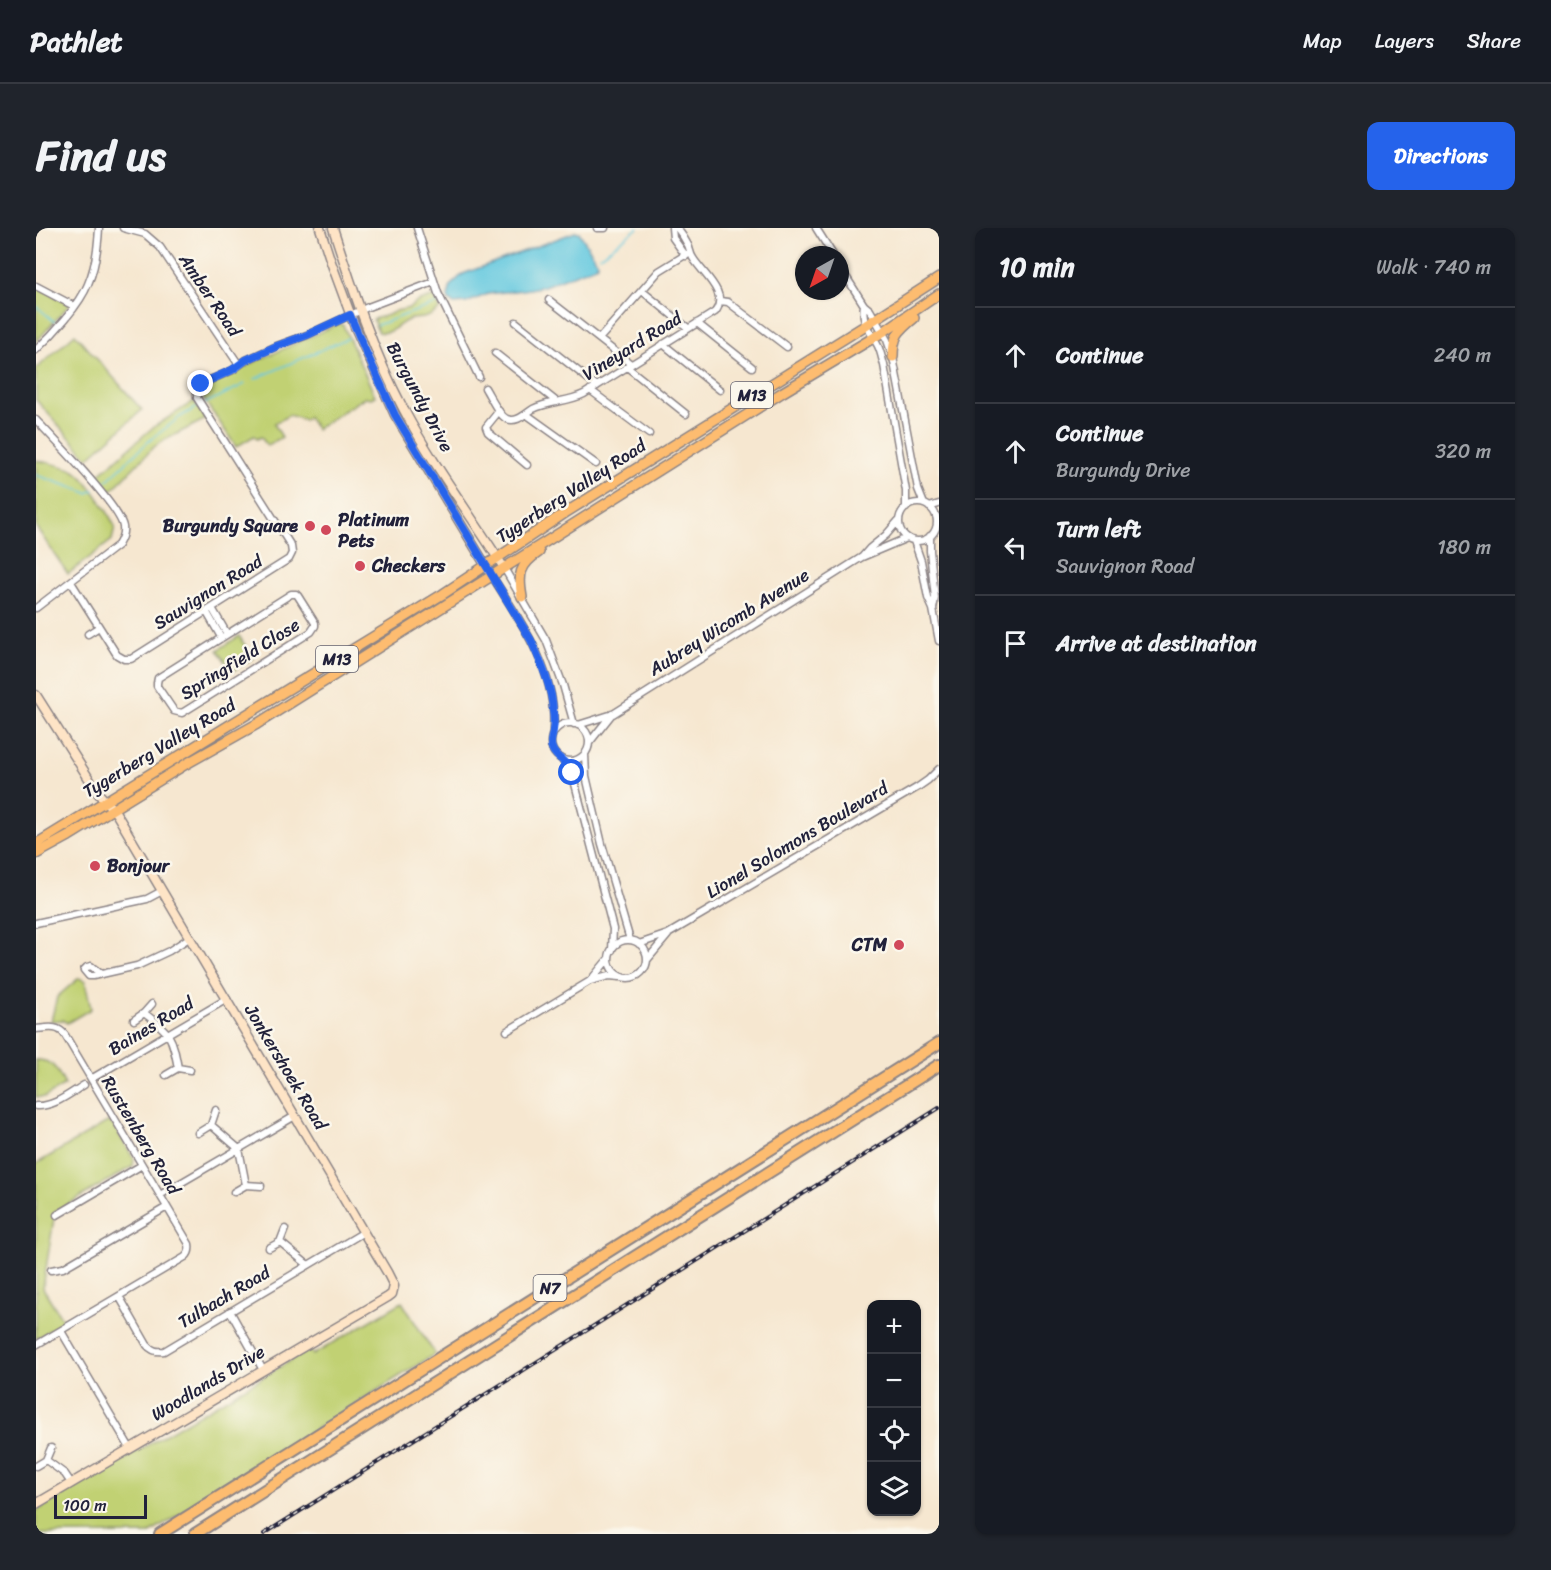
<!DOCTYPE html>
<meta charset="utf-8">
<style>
:root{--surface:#171b24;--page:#20242c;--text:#f1f3f6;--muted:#9ea1a6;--line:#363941;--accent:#2563eb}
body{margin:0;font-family:Sriracha,sans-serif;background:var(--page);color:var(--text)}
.controls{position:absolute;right:18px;bottom:18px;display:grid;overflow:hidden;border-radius:12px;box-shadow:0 2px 4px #0004}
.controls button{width:54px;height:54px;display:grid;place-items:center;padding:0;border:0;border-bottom:2px solid var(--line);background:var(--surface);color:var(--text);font:30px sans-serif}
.compass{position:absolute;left:759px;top:18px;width:54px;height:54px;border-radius:50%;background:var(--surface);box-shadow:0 2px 4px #0004;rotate:220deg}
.scale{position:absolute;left:18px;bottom:15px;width:93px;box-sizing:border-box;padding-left:6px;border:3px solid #22223b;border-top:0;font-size:16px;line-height:21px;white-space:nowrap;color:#22223b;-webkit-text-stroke:4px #fbf7ec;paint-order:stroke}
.stop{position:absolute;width:18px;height:18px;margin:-14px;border:4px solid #2563eb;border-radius:50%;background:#fff}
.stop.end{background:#2563eb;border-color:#fff;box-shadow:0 2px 6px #0008}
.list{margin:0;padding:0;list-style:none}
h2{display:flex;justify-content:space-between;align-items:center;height:78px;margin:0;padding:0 24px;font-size:26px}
h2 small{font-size:20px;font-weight:400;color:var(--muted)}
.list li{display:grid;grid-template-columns:39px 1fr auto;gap:18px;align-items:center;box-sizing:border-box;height:96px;padding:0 24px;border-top:2px solid var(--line)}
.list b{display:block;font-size:22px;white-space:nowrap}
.list p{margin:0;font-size:20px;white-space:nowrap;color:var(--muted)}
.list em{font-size:20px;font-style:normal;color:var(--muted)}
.icon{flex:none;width:33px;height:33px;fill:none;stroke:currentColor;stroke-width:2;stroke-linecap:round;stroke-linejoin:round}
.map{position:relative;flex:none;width:903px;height:1306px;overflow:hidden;border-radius:12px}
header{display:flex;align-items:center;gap:36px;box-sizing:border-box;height:84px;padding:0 30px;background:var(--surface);border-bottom:2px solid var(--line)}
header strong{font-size:28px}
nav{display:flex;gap:33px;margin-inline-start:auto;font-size:21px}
.intro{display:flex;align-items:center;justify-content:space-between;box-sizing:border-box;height:144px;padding:0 36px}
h1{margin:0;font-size:42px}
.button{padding:15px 27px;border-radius:12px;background:var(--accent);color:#fff;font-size:21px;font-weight:700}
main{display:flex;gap:36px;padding:0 36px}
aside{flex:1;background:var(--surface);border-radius:12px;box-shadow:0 2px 4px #0004}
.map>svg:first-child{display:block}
.green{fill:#c1d173;stroke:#727a57;stroke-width:1.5}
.water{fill:#62c8df;stroke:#42758d;stroke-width:1.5}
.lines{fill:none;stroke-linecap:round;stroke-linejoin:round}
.stream{stroke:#62c8df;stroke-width:1.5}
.street-casing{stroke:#8c8486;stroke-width:9}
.secondary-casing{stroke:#8c8486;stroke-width:11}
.primary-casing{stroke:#8c8486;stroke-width:12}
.highway-casing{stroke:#8c8486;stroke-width:14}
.street{stroke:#fff;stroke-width:6}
.secondary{stroke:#fee4c6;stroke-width:8}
.primary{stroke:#fdbc70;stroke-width:9}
.highway{stroke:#fdbc70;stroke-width:10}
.rail-casing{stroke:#22223b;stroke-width:4}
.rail{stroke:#fbf7ec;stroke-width:1.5;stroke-dasharray:4.5;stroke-linecap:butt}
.route{stroke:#2563eb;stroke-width:8}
.poi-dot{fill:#d1495b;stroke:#fbf7ec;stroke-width:2}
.labels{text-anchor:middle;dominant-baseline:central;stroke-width:5;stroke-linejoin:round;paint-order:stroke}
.shield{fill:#fbf7ec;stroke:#636270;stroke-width:1.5}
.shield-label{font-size:16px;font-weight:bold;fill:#22223b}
.street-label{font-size:18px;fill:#22223b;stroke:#fbf7ec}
.poi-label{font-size:18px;font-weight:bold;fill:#22223b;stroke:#fbf7ec;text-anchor:start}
</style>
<header>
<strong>Pathlet</strong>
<nav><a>Map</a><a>Layers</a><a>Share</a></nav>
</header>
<div class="intro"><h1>Find us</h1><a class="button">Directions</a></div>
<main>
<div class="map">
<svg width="903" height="1306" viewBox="0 0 903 1306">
<rect width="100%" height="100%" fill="#fbf7ec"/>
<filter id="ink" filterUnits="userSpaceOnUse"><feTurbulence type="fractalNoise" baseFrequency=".0167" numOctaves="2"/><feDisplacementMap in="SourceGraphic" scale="12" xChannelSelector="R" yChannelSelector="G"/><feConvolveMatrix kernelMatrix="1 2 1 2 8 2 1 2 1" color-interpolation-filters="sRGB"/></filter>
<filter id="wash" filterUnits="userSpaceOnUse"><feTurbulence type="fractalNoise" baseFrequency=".008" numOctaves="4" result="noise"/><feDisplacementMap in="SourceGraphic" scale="24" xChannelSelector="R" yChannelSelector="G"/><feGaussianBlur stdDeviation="1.35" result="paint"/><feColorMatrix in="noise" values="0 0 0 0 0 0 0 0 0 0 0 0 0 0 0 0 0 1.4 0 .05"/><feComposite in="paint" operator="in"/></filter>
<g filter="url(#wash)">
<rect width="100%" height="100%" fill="#f6e7d0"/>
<path class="green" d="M 0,57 L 34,76 L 0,114 Z
M 399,68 L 404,81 C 399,85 393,89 387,90 C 382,91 377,90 372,92 C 361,97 355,107 342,104 L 337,91 L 352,87 L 360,83 L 373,80 L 381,74 Z
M 302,96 L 307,97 L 339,168 L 335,170 L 329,169 L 280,201 L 272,189 L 268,192 L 253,187 L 238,196 L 246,209 L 231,218 L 225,209 L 221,211 L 218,208 L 200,219 L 179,187 L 176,184 L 166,168 L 164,168 L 164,162 L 168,157 Z
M 39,106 L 106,182 L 52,230 L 0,172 L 0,141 Z
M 158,173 L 170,191 L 125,214 L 117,220 L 75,263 L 70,262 L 59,250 L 116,200 Z
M 0,232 C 12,235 26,237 37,242 C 50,248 73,285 79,299 L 76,312 L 32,346 L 0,299 Z
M 203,408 L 217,430 L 196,444 L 182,422 Z
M 43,750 L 49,753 L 55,781 L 31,795 L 27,792 L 15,793 L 21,769 Z
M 0,832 C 19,832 21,843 29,857 L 9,869 L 0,869 Z
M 73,893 L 76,897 L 78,898 L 98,931 L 97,938 L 19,984 L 7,1060 L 28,1094 L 0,1111 L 0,936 Z
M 366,1074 L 399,1126 L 113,1306 L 0,1306 L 0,1283 L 274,1121 L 277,1127 Z"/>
<path class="water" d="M 539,4 L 543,4 L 562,35 L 560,38 L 508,58 L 494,61 L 452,66 L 430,75 L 418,76 L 413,72 L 412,69 L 415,57 L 427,46 Z"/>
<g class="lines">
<path class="stream" d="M 564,28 L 602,0
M 0,78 L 19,94
M 341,97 L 405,74
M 219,151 L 312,110
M 168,176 L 209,156
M 0,247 L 52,265 L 58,262
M 65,258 L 113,213 L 144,189 L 163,178"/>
</g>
</g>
<g filter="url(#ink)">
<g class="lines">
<g class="street-casing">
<path id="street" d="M 87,0 L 109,6 L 124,19 L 203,137
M 381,0 L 402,65 L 443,149
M 561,0 L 569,0
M 636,0 L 637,10 L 650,28
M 780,0 L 797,27
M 804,39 L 828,77 L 834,82 L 851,112 L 857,129 L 882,261 L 888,276
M 0,58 L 38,78
M 606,63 L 652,100
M 513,72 L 595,136
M 684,73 L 692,74 L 751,119
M 828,77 C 825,96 834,102 842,118 C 845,124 846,131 848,137 L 870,263 L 870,280
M 480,94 L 561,158
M 661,95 L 716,139
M 563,111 L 623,43 L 654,24
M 627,116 L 684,162
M 0,122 C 17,106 44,77 52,56 C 60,38 62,19 63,0
M 459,125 L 521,174
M 591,139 L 650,186
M 449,160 C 454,168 463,188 471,191 C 481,195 489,186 497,181 C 513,173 532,174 548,166 L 679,84 C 694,66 666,45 657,30 C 654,26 654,21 652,17 C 649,11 645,5 641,0
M 554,162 L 613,206
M 463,183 L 450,199 L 452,204 L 491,237
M 490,186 L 560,236
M 0,192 C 16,209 85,280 87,299 C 88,305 85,312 82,317 L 0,380
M863 294a19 19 0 1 1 38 0a19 19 0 1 1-38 0Z
M 893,279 L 903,276
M 894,308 L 894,323 L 899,370 L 897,381 L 903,413
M 878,313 L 885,333 L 892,370 L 897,381
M 827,328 L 834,320 L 850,307 L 863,292
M 468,340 L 510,412 L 527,457 L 538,496
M 456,348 C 481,388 513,433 517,481 C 518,489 517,497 517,505
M 35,354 L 81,427 L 88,431 L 95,431 L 253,331 L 256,325 L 255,318 L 161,170 L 161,162 L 165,156 L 197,142 L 210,132 L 241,118 L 271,107 L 332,79 L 398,54
M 255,366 L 260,366 L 262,368 L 279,395 L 279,398 L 275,404 L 146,485 L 138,483 L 121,458 L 121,455 L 122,450 Z
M 176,380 L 191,406
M 170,383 L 185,409
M 52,406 L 63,399
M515 514a19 19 0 1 1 38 0a19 19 0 1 1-38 0Z
M 542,497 L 577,486 L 826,329 L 871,310
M 553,515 L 576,486
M 549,526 L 550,548 L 566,616 L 594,712
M 526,532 L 536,545 L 538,552 L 577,701 L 576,722
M 0,695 L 111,671 L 126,663
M573 731a19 19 0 1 1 38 0a19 19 0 1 1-38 0Z
M 603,716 L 632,706 L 882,559 L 892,552 L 903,541
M 611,732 L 632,707
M 65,746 L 55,738 L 51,739 L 48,742 L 53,748 L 57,748 L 101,738 L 133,723 L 153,710
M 554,753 L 573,730
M 108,785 C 135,805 136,808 142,840 L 130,847
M 98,792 L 108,785 L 116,776
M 0,801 C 12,800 22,797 29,807 L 153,1016 C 154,1022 153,1026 149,1029 L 0,1117
M 471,803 L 554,753 L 573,748 L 584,749
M 142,840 L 154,842
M 55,851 L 191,771
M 0,878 C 18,879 33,866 48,857
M 175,897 L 203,921 L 210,957
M 162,905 L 175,897 L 180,882
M 198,964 L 210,957 L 225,958
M 124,967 L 259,888
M 21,987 L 106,937
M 244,1014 L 249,1001
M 233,1020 L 244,1014 L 272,1037
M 15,1042 L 27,1040 L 131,979
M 83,1068 L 111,1117 C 116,1123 121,1124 128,1123 L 328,1004
M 194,1083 L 227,1142
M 25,1103 L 94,1220
M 10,1232 L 29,1246 L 35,1255
M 0,1238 L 10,1232 L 15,1220"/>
</g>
<g class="secondary-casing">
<path id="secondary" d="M 284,0 L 295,34 L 319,99 L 359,187 L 456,348
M 297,0 C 317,62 337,124 368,182 C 397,237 435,287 468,340
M 0,467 L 62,565 L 80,585 L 351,1044 L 358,1058 L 356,1066 L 352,1069 L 0,1276"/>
</g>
<g class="primary-casing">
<path id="primary" d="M 857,129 C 857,108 862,103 878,90
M 486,369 C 482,347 483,337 503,324
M 0,616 L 407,366 L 529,285 L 830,97 L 903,50
M 0,626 L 33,608 L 150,536 L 221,496 L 747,164 L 847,104 L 903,66"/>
</g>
<g class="highway-casing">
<path id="highway" d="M 124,1306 L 903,815
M 159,1306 L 903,837"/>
</g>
<use href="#street" class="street"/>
<use href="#secondary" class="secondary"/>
<use href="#primary" class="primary"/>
<use href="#highway" class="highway"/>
<g class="rail-casing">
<path id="rail" d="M 228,1306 L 903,880"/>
</g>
<use href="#rail" class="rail"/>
</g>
</g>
<g class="lines" filter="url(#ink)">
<path class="route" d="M 165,156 L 196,142 L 210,132 L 241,118 L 271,107 L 314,87 L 329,122 L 359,187 L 495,412 C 505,435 516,459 517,483 C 518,489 518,496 517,502 C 517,509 513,513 516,520 C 518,527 523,529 528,534 C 531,537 533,541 536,545"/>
</g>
<g class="poi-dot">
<circle cx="274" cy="298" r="6"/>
<circle cx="290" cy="302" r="6"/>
<circle cx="324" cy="338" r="6"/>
<circle cx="59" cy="638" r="6"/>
<circle cx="863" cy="717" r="6"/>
</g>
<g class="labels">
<g class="shield">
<rect x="695" y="154" width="42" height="26" rx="4.5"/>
<rect x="280" y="418" width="42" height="26" rx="4.5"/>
<rect x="497.5" y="1047" width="33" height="26" rx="4.5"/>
</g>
<g class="shield-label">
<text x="716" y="167">M13</text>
<text x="301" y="431">M13</text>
<text x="514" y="1060">N7</text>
</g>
<g class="street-label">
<text transform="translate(174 67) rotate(56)">Amber Road</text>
<text transform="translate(596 118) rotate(-32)">Vineyard Road</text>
<text transform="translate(384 169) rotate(62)">Burgundy Drive</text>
<text transform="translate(535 263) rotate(-33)">Tygerberg Valley Road</text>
<text transform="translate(172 364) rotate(-32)">Sauvignon Road</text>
<text transform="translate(693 394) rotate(-32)">Aubrey Wicomb Avenue</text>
<text transform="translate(204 431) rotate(-32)">Springfield Close</text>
<text transform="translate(123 520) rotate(-31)">Tygerberg Valley Road</text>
<text transform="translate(761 612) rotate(-31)">Lionel Solomons Boulevard</text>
<text transform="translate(115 798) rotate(-31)">Baines Road</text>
<text transform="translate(250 839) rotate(59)">Jonkershoek Road</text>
<text transform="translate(105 907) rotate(59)">Rustenberg Road</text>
<text transform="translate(188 1069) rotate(-31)">Tulbach Road</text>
<text transform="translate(172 1155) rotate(-31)">Woodlands Drive</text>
</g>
<g class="poi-label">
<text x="302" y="292">Platinum<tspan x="302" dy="21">Pets</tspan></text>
<text x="262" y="298" text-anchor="end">Burgundy Square</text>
<text x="336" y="338">Checkers</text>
<text x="71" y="638">Bonjour</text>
<text x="851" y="717" text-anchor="end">CTM</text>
</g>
</g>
</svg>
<div class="controls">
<button>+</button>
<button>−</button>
<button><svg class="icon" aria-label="locate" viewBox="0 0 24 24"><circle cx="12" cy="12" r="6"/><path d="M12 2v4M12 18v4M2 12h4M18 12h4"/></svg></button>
<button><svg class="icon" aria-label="layers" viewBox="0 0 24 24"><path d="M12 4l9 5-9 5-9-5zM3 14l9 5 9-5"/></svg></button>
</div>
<svg class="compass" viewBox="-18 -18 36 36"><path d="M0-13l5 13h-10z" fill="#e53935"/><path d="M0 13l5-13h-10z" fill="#9ea1a6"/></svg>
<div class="scale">100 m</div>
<div class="stop" style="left:536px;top:545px"></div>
<div class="stop end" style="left:165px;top:156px"></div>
</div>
<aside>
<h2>10 min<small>Walk · 740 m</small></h2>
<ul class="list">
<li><svg class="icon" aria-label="ahead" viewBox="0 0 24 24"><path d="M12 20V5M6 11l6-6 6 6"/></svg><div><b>Continue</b></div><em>240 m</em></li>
<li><svg class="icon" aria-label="ahead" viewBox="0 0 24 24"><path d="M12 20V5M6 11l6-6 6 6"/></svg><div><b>Continue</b><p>Burgundy Drive</p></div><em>320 m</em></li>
<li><svg class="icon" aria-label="left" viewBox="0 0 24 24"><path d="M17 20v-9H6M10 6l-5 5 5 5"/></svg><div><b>Turn left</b><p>Sauvignon Road</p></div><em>180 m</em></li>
<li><svg class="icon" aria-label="arrive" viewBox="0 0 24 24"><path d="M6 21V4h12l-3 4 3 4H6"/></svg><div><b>Arrive at destination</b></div></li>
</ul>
</aside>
</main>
